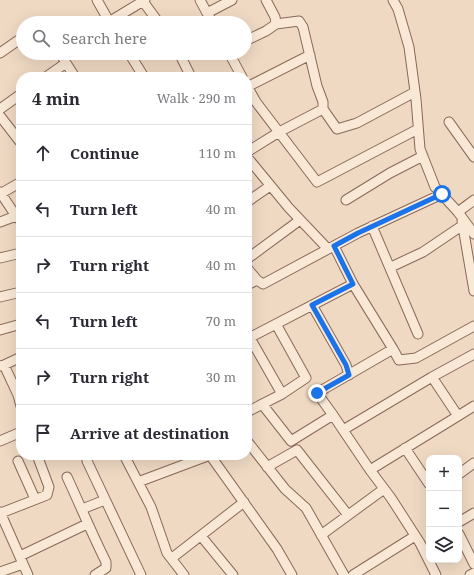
<!DOCTYPE html>
<meta charset="utf-8">
<style>
:root{--surface:#fff;--page:#f7f7f7;--text:#2b2b33;--muted:#7c7c81;--line:#e1e1e2}
body{margin:0;font-family:"Noto Serif",serif;background:var(--page);color:var(--text)}
.controls{position:absolute;right:12px;bottom:12px;display:grid;overflow:hidden;border-radius:8px;box-shadow:0 4px 16px #0002}
.controls button{width:36px;height:36px;display:grid;place-items:center;padding:0;border:0;border-bottom:1px solid var(--line);background:var(--surface);color:var(--text);font:20px sans-serif}
.stop{position:absolute;width:12px;height:12px;margin:-9px;border:3px solid #1a73e8;border-radius:50%;background:#fff}
.stop.end{background:#1a73e8;border-color:#fff;box-shadow:0 1px 4px #0008}
.list{margin:0;padding:0;list-style:none}
h2{display:flex;justify-content:space-between;align-items:center;height:52px;margin:0;padding:0 16px;font-size:17px}
h2 small{font-size:13px;font-weight:400;color:var(--muted)}
.list li{display:grid;grid-template-columns:26px 1fr auto;gap:12px;align-items:center;box-sizing:border-box;height:56px;padding:0 16px;border-top:1px solid var(--line)}
.list b{display:block;font-size:15px;white-space:nowrap}
.list em{font-size:13px;font-style:normal;color:var(--muted)}
.icon{flex:none;width:22px;height:22px;fill:none;stroke:currentColor;stroke-width:2;stroke-linecap:round;stroke-linejoin:round}
.map{position:relative;flex:none;width:474px;height:575px;overflow:hidden}
.search{position:absolute;background:var(--surface);box-shadow:0 4px 16px #0002;left:16px;top:16px;width:236px;height:44px;display:flex;align-items:center;gap:10px;box-sizing:border-box;padding:0 14px;border-radius:22px;color:var(--muted);font-size:15px}
.panel{position:absolute;background:var(--surface);box-shadow:0 4px 16px #0002;left:16px;top:72px;width:236px;height:388px;border-radius:16px}
.map>svg:first-child{display:block}
.lines{fill:none;stroke-linecap:round;stroke-linejoin:round}
.minor-casing{stroke:#896959;stroke-width:11}
.minor{stroke:#f9e8d6;stroke-width:9}
.route{stroke:#1a73e8;stroke-width:5}
</style>
<div class="map">
<svg width="474" height="575" viewBox="0 0 474 575">
<rect width="100%" height="100%" fill="#efd9c3"/>
<g class="lines">
<g class="minor-casing">
<path id="minor" d="M 97,0 L 110,23
M 142,0 L 159,23
M 200,0 L 207,13 L 232,0
M 266,0 L 275,17 L 276,24
M 393,0 L 398,9 L 409,47 L 416,99 L 420,149 L 435,187 L 458,212 L 474,234
M 207,13 L 213,23
M 107,23 L 145,0
M 245,41 L 266,31 L 276,24 L 299,21 L 303,27 L 317,86 L 323,102 L 323,109 L 337,129 L 357,123 L 415,92
M 0,53 L 23,37
M 129,53 L 144,77
M 179,53 L 191,77
M 229,53 L 242,77
M 66,63 L 75,77
M 46,77 L 66,63 L 60,53
M 247,86 L 256,102 L 317,182 L 418,129
M 247,87 L 310,55
M 0,109 L 21,94
M 0,116 L 21,143
M 449,122 L 474,157
M 247,152 L 279,132 L 323,109
M 247,157 L 289,208 L 328,249
M 0,192 L 16,216 L 21,221
M 0,194 L 21,182
M 346,200 L 390,173 L 423,156
M 247,202 L 270,186
M 458,212 L 474,200
M 462,221 L 474,291
M 0,222 L 16,216
M 372,226 L 418,334
M 334,246 L 353,284
M 0,258 L 21,253
M 247,259 L 300,220
M 391,267 L 423,252 L 463,225
M 247,268 L 257,280
M 247,285 L 257,280 L 263,284 L 358,233 L 442,194
M 0,297 L 21,292
M 312,305 L 346,365 L 349,375
M 276,324 L 306,378 L 282,394
M 0,330 L 21,324
M 247,339 L 353,284 L 393,349
M 4,365 L 21,357
M 0,366 L 4,365 L 18,395 L 21,394
M 432,377 L 458,416 L 474,406
M 18,395 L 21,406
M 262,404 L 291,441 L 333,415 L 343,430
M 247,412 L 282,394 L 250,338
M 333,415 L 317,393 L 393,349 L 399,360 L 416,358 L 474,326
M 0,441 L 21,432
M 247,441 L 285,489 L 306,508 L 344,575
M 405,448 L 429,484
M 124,455 L 151,507 L 167,553 L 184,575
M 210,455 L 277,549 L 292,575
M 18,461 L 35,499
M 87,461 L 141,575
M 267,467 L 297,450 L 348,515
M 370,470 L 458,416
M 459,474 L 474,463
M 67,477 C 80,505 92,534 106,562 L 106,568 L 95,575
M 138,482 L 210,455
M 82,509 L 105,500
M 0,512 L 28,575
M 1,513 L 47,495 L 49,487 L 37,455
M 459,522 L 474,513
M 459,534 L 474,564
M 321,535 L 384,489
M 201,536 L 233,575
M 20,556 L 87,524
M 172,558 L 244,502
M 0,572 L 23,564
M 353,575 L 415,536
M 436,575 L 420,543 L 391,498 L 370,470 L 343,430 L 432,377 L 474,354
M 470,575 L 474,573"/>
</g>
<use href="#minor" class="minor"/>
</g>
<g class="lines">
<path class="route" d="M 317,393 L 349,375 L 346,365 L 312,305 L 353,284 L 334,246 L 358,233 L 442,194"/>
</g>
</svg>
<div class="controls">
<button>+</button>
<button>−</button>
<button><svg class="icon" aria-label="layers" viewBox="0 0 24 24"><path d="M12 4l9 5-9 5-9-5zM3 14l9 5 9-5"/></svg></button>
</div>
<div class="stop" style="left:442px;top:194px"></div>
<div class="stop end" style="left:317px;top:393px"></div>
<div class="search"><svg class="icon" aria-label="search" viewBox="0 0 24 24"><circle cx="10" cy="10" r="6"/><path d="M15 15l6 6"/></svg>Search here</div>
<section class="panel">
<h2>4 min<small>Walk · 290 m</small></h2>
<ul class="list">
<li><svg class="icon" aria-label="ahead" viewBox="0 0 24 24"><path d="M12 20V5M6 11l6-6 6 6"/></svg><div><b>Continue</b></div><em>110 m</em></li>
<li><svg class="icon" aria-label="left" viewBox="0 0 24 24"><path d="M17 20v-9H6M10 6l-5 5 5 5"/></svg><div><b>Turn left</b></div><em>40 m</em></li>
<li><svg class="icon" aria-label="right" viewBox="0 0 24 24"><path d="M7 20v-9h11M14 6l5 5-5 5"/></svg><div><b>Turn right</b></div><em>40 m</em></li>
<li><svg class="icon" aria-label="left" viewBox="0 0 24 24"><path d="M17 20v-9H6M10 6l-5 5 5 5"/></svg><div><b>Turn left</b></div><em>70 m</em></li>
<li><svg class="icon" aria-label="right" viewBox="0 0 24 24"><path d="M7 20v-9h11M14 6l5 5-5 5"/></svg><div><b>Turn right</b></div><em>30 m</em></li>
<li><svg class="icon" aria-label="arrive" viewBox="0 0 24 24"><path d="M6 21V4h12l-3 4 3 4H6"/></svg><div><b>Arrive at destination</b></div></li>
</ul>
</section>
</div>
